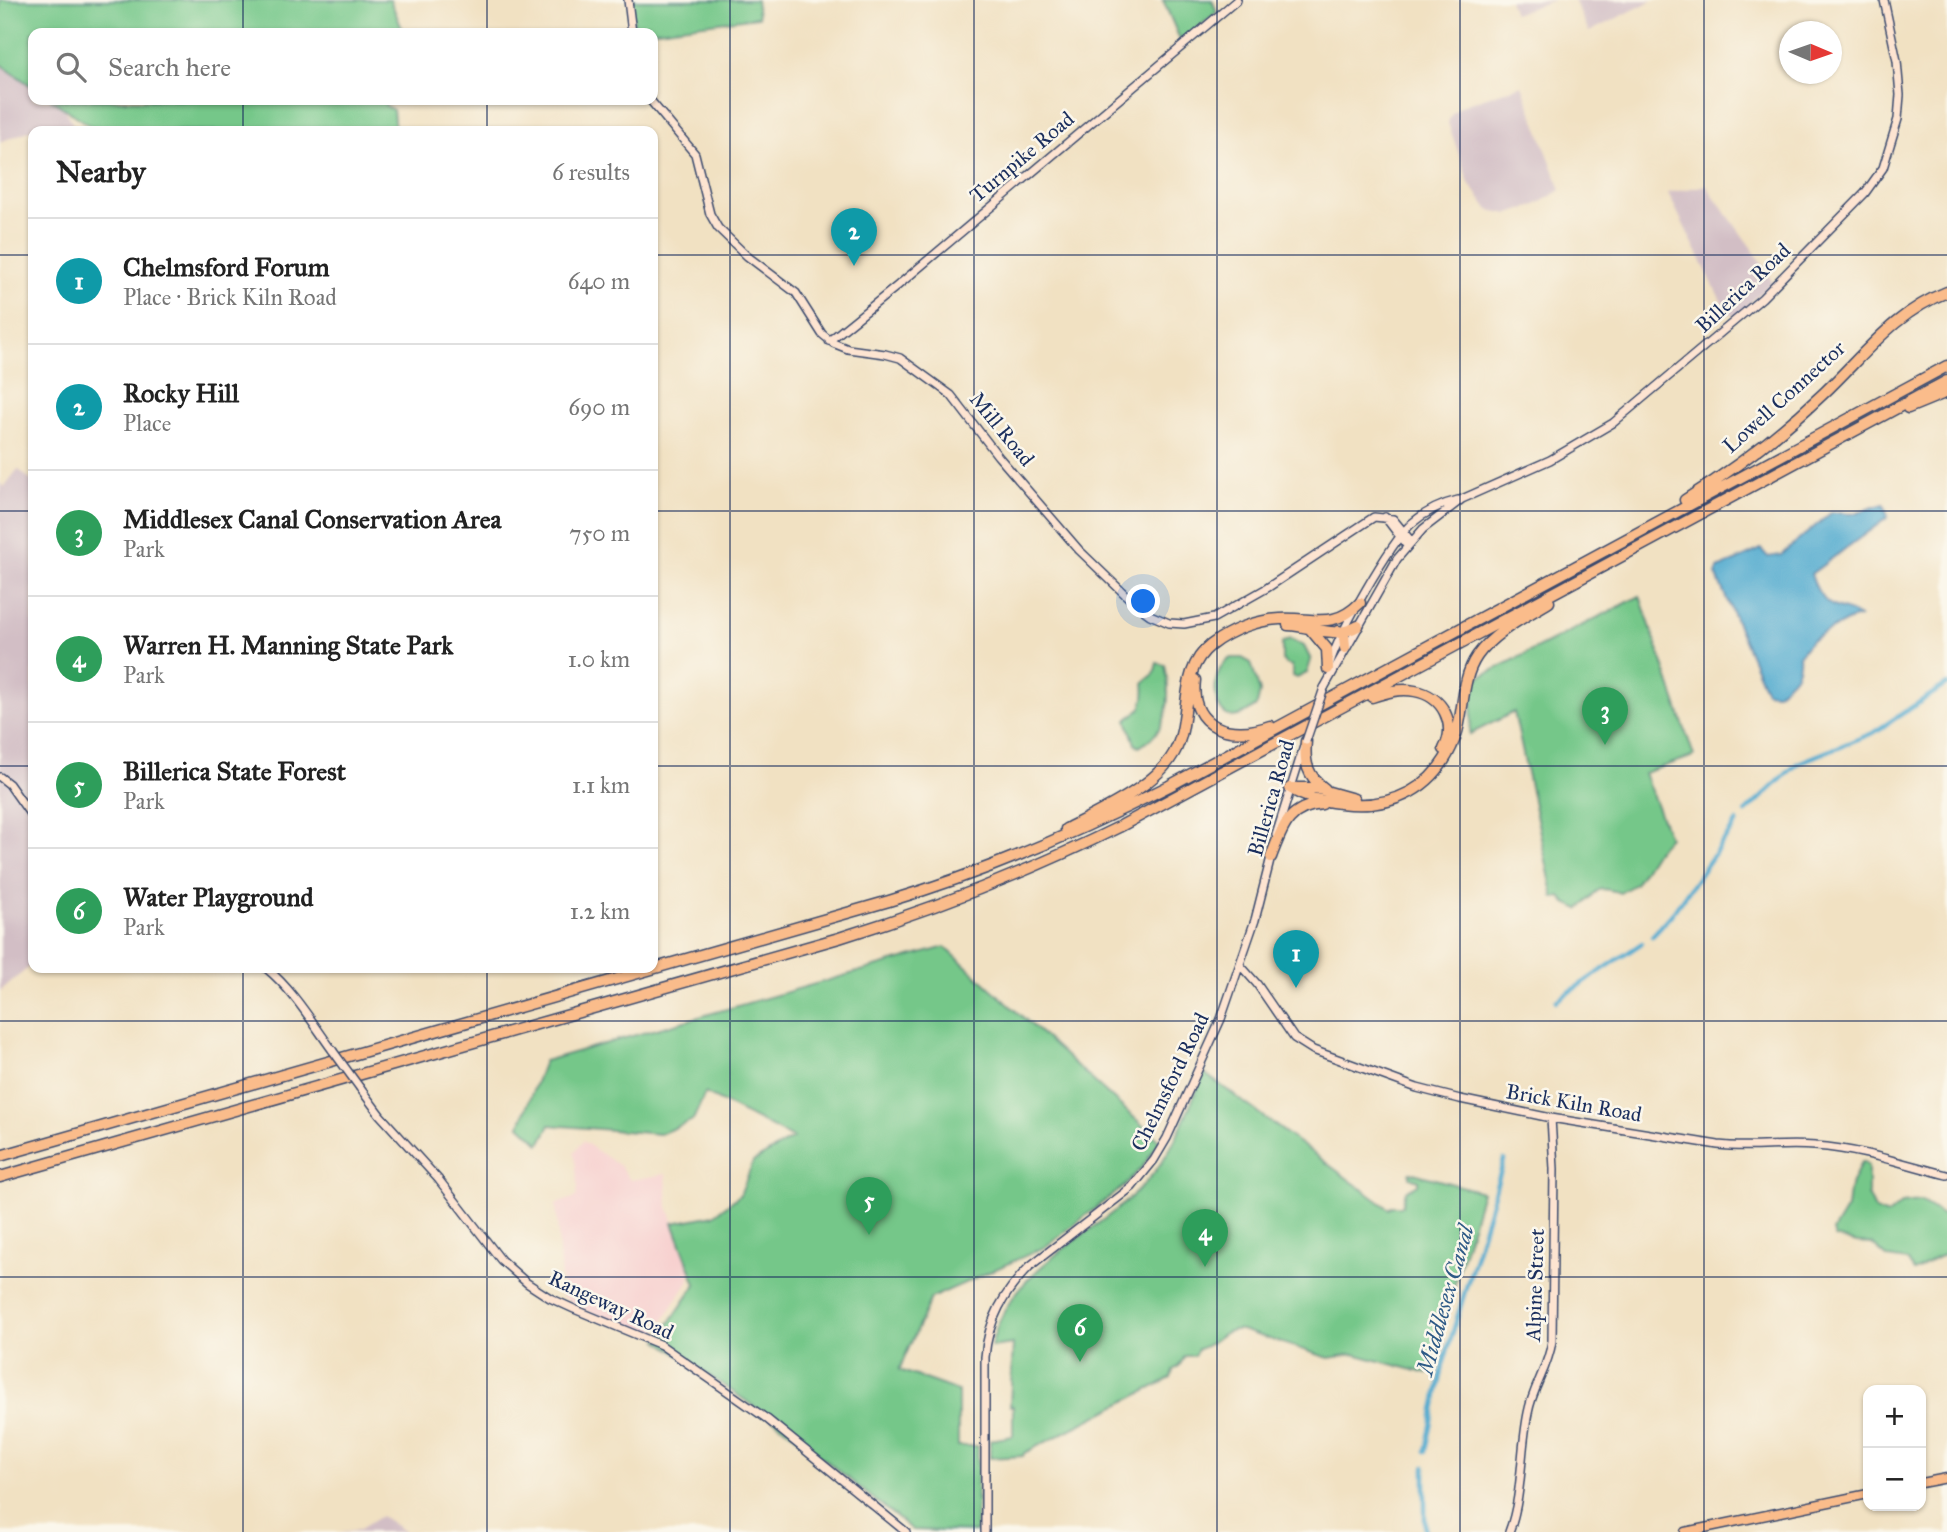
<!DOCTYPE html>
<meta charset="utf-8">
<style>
:root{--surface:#fff;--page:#f6f6f6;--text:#222;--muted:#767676;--line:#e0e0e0;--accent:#d1495b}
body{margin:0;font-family:"IM FELL Great Primer",serif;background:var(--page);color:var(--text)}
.controls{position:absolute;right:21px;bottom:21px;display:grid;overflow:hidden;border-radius:14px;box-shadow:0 2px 5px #0004}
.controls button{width:63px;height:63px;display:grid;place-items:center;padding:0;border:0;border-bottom:2px solid var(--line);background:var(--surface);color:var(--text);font:35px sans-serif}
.compass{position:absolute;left:1779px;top:21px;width:63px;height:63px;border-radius:50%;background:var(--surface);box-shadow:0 2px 5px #0004;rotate:92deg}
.you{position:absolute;left:1144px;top:602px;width:24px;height:24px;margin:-18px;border:5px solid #fff;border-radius:50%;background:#1a73e8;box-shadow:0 0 0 10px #1a73e833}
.badge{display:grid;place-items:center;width:46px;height:46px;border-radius:50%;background:var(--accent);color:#fff;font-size:23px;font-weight:700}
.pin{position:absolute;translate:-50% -58px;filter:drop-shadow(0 2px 4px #0008)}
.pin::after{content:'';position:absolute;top:37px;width:24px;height:21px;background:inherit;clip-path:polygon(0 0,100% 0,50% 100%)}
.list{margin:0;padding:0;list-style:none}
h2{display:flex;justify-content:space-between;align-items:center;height:91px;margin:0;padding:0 28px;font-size:30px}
h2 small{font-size:23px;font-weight:400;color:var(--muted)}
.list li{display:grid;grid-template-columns:46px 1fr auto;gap:21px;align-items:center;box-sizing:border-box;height:126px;padding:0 28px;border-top:2px solid var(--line)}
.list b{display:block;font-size:26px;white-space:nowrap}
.list p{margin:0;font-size:23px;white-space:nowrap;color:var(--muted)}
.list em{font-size:23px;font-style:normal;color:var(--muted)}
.icon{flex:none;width:38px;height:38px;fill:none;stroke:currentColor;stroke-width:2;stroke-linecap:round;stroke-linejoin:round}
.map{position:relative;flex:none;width:1947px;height:1532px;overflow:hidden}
.search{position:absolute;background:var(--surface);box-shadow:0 2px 5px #0004;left:28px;top:28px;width:630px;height:77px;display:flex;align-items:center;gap:18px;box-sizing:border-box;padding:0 24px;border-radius:14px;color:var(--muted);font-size:26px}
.panel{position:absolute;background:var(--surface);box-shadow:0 2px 5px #0004;left:28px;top:126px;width:630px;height:847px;border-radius:14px}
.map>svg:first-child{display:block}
.built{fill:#f7d0cf}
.industrial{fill:#d2bec5}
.green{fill:#75c789;stroke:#487b74;stroke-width:2}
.water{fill:#51aacf;stroke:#366c96;stroke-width:2}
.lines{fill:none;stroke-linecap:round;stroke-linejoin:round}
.canal{stroke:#51aacf;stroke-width:4.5}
.secondary-casing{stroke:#3b4a6d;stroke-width:10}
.primary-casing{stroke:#3b4a6d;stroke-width:11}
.highway-casing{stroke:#3b4a6d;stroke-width:13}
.secondary{stroke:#fde4d1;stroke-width:7}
.primary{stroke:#fabc8b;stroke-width:8}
.highway{stroke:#fabc8b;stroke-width:10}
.secondary-bridge-casing{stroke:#3b4a6d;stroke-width:10;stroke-linecap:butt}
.secondary-bridge{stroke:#fde4d1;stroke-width:7}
.grid{fill:none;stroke:#1b2f5e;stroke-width:2;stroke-opacity:0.55}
.labels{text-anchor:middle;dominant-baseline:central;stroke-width:5;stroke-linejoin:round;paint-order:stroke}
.street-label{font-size:21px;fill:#1b2f5e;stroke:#fbf7ec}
.water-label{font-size:23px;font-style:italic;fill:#2e5a86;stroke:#fbf7ec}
</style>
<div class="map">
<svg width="1947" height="1532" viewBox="0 0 1947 1532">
<rect width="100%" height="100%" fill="#fbf7ec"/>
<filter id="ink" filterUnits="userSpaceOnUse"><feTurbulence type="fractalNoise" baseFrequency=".0143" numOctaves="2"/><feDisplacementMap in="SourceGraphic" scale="14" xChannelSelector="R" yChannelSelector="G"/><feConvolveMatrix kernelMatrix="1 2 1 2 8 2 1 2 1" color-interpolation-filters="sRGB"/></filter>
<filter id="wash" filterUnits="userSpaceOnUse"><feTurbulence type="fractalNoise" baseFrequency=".00686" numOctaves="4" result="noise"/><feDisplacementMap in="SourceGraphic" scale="28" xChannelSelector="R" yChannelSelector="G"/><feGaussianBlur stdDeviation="1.57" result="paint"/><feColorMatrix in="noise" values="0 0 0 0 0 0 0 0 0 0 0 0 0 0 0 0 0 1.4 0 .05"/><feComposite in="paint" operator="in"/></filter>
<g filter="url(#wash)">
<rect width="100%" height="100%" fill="#f1e1c2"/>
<path class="built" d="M 583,1141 L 620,1166 L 630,1180 L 666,1174 L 668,1207 L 692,1268 L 689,1281 L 654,1335 L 589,1312 L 562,1297 L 556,1204 L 576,1197 L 578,1187 L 574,1152 Z"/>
<path class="industrial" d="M 1509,0 L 1554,0 L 1514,14 Z
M 1574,0 L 1653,0 L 1589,32 Z
M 0,64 L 33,87 L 33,100 L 52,100 L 64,108 L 77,131 L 38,131 L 36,128 L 0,142 Z
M 1522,85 L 1561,190 L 1534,206 L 1509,214 L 1489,210 L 1469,183 L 1448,123 L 1451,115 L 1461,106 Z
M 1706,185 L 1763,264 L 1772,282 L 1736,315 L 1731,315 L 1725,309 L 1668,193 Z
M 18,469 L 33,482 L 33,964 L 0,991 L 0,483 L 4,487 Z
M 381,1516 L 405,1532 L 340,1532 L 360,1529 Z"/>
<path class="green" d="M 0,0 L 390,0 L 404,33 L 33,33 L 33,87 L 0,64 Z
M 631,0 L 756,0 L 758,17 L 635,33 Z
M 1163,0 L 1212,0 L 1217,12 L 1181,42 Z
M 52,100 L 386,100 L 385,105 L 393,110 L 395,131 L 98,131 Z
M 1640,596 L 1694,756 L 1644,773 L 1669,837 L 1656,851 L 1635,884 L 1620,893 C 1592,883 1598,894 1579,909 L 1566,903 L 1561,897 L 1554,898 L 1514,712 L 1470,734 L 1474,680 Z
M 1290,639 L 1304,646 L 1311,660 L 1307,673 L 1297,678 L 1292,676 L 1292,666 L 1286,664 L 1282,660 L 1282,643 Z
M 1231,658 L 1242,658 L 1251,663 L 1260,692 L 1257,705 C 1252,709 1245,715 1238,716 C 1212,723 1207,670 1231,658 Z
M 1157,663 L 1165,665 C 1171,697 1171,730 1139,747 L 1135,744 L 1127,720 C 1130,717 1133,715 1137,712 C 1145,706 1145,691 1144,682 L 1154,674 Z
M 945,947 L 1160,1141 L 1143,1166 L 1123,1187 L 1045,1247 L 931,1298 L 899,1370 L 958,1391 L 958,1446 L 978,1446 L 976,1532 L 912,1530 L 788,1430 L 658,1340 L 696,1284 L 673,1223 L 714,1215 L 740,1195 L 753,1162 L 793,1138 L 705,1093 L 693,1120 L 660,1134 L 550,1125 L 540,1144 L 520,1125 L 544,1061 Z
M 1204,1073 L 1389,1209 L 1392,1206 L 1402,1206 L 1406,1191 L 1418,1184 L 1418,1180 L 1410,1177 L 1410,1172 L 1482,1192 L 1428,1374 L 1354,1354 L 1329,1358 L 1241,1330 C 1221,1327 1216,1345 1198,1349 L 1194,1356 L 1185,1356 L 1179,1366 L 1173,1370 L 1171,1378 L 1024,1453 L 1023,1456 L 990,1458 L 990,1440 L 1013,1436 L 1013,1406 L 1010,1406 L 1013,1344 L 991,1347 C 1009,1263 1094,1240 1146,1182 C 1175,1151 1187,1111 1204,1073 Z
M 1861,1162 L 1864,1162 L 1868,1166 L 1868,1195 L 1875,1210 L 1888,1215 L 1902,1203 L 1920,1201 L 1947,1217 L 1947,1255 C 1935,1255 1925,1267 1914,1271 L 1907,1261 L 1888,1258 L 1872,1244 L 1857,1243 L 1835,1237 L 1833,1231 L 1847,1208 L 1849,1190 Z"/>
<path class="water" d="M 1884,504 L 1888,517 L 1811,574 C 1815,587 1821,600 1833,606 C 1843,611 1851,609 1859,617 L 1849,620 L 1811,640 L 1799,655 C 1801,675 1791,681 1777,693 L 1766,692 L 1716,574 L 1718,569 L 1761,549 L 1768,557 L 1781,555 L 1832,512 L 1851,514 Z"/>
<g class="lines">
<path class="canal" d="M 1746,812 L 1798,763 L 1873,733 L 1947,684
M 1652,936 L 1671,915 L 1737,822
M 1556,1001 L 1642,943
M 1426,1451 L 1443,1365 L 1504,1160
M 1425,1532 L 1425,1467"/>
</g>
</g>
<g filter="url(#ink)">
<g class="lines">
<g class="secondary-casing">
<path id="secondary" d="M 628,0 L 632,33
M 650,100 L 695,154 L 710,214 L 718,228 L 747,256 L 796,293 L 822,334 L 833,343 L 848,349 L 885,354 L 900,358 L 951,395 L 998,456 L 1079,550 L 1135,604 L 1150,615 L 1169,623 L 1184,624 L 1214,618 L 1267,588 L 1374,517 L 1393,519 L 1411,541
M 829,341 L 896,287 L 1237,0
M 1385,517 L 1407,546
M 1330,663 C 1339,633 1389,545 1411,524 C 1425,512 1441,504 1458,500
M 1324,688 L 1397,559 L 1423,529 L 1462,499 L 1550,460 L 1613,423 L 1762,298 L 1865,193 L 1883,168 L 1898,119 L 1900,95 L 1897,61 L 1884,0
M 0,777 L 9,784 L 33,818
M 1276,835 L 1304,746
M 1240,965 L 1257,984 L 1294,1038 L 1313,1050 L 1417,1088 L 1460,1099 L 1551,1118 L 1718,1145 C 1751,1149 1783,1143 1815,1146 C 1860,1149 1904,1164 1947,1175
M 266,968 C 293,990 312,1022 333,1051
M 360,1088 L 380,1115 L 439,1180 L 501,1260 L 527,1283 L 550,1298 L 574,1309 L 661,1345 L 767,1419 L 906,1532
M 985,1532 L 985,1357 C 988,1320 1004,1292 1030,1266 L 1132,1187 L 1154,1160 L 1167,1138 L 1221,1019 L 1255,920 L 1272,853
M 1509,1532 C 1523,1495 1520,1452 1528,1413 C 1533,1386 1548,1369 1552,1341 L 1554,1169 L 1551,1118"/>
</g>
<g class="primary-casing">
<path id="primary" d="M 1921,1483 L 1947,1478
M 1685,1532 L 1868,1494"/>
</g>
<g class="highway-casing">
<path id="highway" d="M 1908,408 L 1947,392
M 1685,500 C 1735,469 1781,434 1824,393 C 1864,355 1895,312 1947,292
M 1288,625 C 1313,626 1335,640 1358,626
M 1311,630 L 1327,649 L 1328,669
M 1339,631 L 1344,635 L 1345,648
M 1195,680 C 1189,729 1232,740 1270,726
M 1372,697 C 1386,692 1400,688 1415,691 C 1443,696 1457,724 1444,749
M 1306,741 C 1304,762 1307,776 1325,789
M 1290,788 C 1305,798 1322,801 1340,803 C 1392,810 1436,789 1455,738 C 1465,712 1460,681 1477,656 C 1494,632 1525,617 1549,602
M 1291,788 L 1315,788 L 1354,799
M 1066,829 C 1099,812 1156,786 1174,753 C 1193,719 1177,671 1211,645 C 1230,630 1257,620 1280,619 C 1314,617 1333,630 1360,603
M 1271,857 C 1282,829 1287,807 1322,804
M 0,1156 L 889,901 C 986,872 1079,832 1169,786 L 1947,366
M 0,1177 L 839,938 C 936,908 1028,872 1119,827 L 1947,381"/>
</g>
<use href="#secondary" class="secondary"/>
<use href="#primary" class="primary"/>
<use href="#highway" class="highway"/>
<g class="secondary-bridge-casing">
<path id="secondary-bridge" d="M 1306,741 L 1324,688
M 333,1051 L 360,1088"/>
</g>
<use href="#secondary-bridge" class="secondary-bridge"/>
</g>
</g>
<path class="grid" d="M 243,0 L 243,33M 487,0 L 487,33M 730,0 L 730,1532M 974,0 L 974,1532M 1217,0 L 1217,1532M 1460,0 L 1460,1532M 1704,0 L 1704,1532M 243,100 L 243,131M 487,100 L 487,131M 0,255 L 33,255M 653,255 L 1947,255M 0,511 L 33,511M 653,511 L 1947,511M 0,766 L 33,766M 653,766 L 1947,766M 243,968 L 243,1532M 487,968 L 487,1532M 0,1021 L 1947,1021M 0,1277 L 1947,1277"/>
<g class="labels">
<g class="street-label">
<text transform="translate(1022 157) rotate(-40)">Turnpike Road</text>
<text transform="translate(1743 288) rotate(-43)">Billerica Road</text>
<text transform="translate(1784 397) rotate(-42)">Lowell Connector</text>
<text transform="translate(1002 429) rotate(51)">Mill Road</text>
<text transform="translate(1271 798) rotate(-74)">Billerica Road</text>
<text transform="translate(1170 1082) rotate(-64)">Chelmsford Road</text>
<text transform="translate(1574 1103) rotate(10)">Brick Kiln Road</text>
<text transform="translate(1535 1285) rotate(-88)">Alpine Street</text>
<text transform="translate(611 1305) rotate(25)">Rangeway Road</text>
</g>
<g class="water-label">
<text transform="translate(1445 1300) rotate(-74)">Middlesex Canal</text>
</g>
</g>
</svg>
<div class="controls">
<button>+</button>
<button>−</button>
</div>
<svg class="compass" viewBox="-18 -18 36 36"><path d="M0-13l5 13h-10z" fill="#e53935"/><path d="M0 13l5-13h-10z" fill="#767676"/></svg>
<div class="you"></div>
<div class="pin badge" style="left:1296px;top:988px;background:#0f9aa8">1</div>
<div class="pin badge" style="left:854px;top:266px;background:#0f9aa8">2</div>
<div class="pin badge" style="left:1605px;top:745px;background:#2e9e5b">3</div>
<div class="pin badge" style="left:1205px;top:1267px;background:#2e9e5b">4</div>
<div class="pin badge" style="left:869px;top:1235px;background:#2e9e5b">5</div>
<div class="pin badge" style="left:1080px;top:1362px;background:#2e9e5b">6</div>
<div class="search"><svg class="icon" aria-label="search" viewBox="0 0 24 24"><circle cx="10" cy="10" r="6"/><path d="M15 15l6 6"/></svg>Search here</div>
<section class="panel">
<h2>Nearby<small>6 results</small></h2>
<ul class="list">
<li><span class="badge" style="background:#0f9aa8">1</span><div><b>Chelmsford Forum</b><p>Place · Brick Kiln Road</p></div><em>640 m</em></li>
<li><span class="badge" style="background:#0f9aa8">2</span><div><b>Rocky Hill</b><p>Place</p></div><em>690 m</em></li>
<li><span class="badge" style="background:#2e9e5b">3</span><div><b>Middlesex Canal Conservation Area</b><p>Park</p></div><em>750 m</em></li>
<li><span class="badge" style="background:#2e9e5b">4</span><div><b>Warren H. Manning State Park</b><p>Park</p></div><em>1.0 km</em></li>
<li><span class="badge" style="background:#2e9e5b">5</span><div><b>Billerica State Forest</b><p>Park</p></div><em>1.1 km</em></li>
<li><span class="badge" style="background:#2e9e5b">6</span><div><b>Water Playground</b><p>Park</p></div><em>1.2 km</em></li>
</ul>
</section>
</div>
